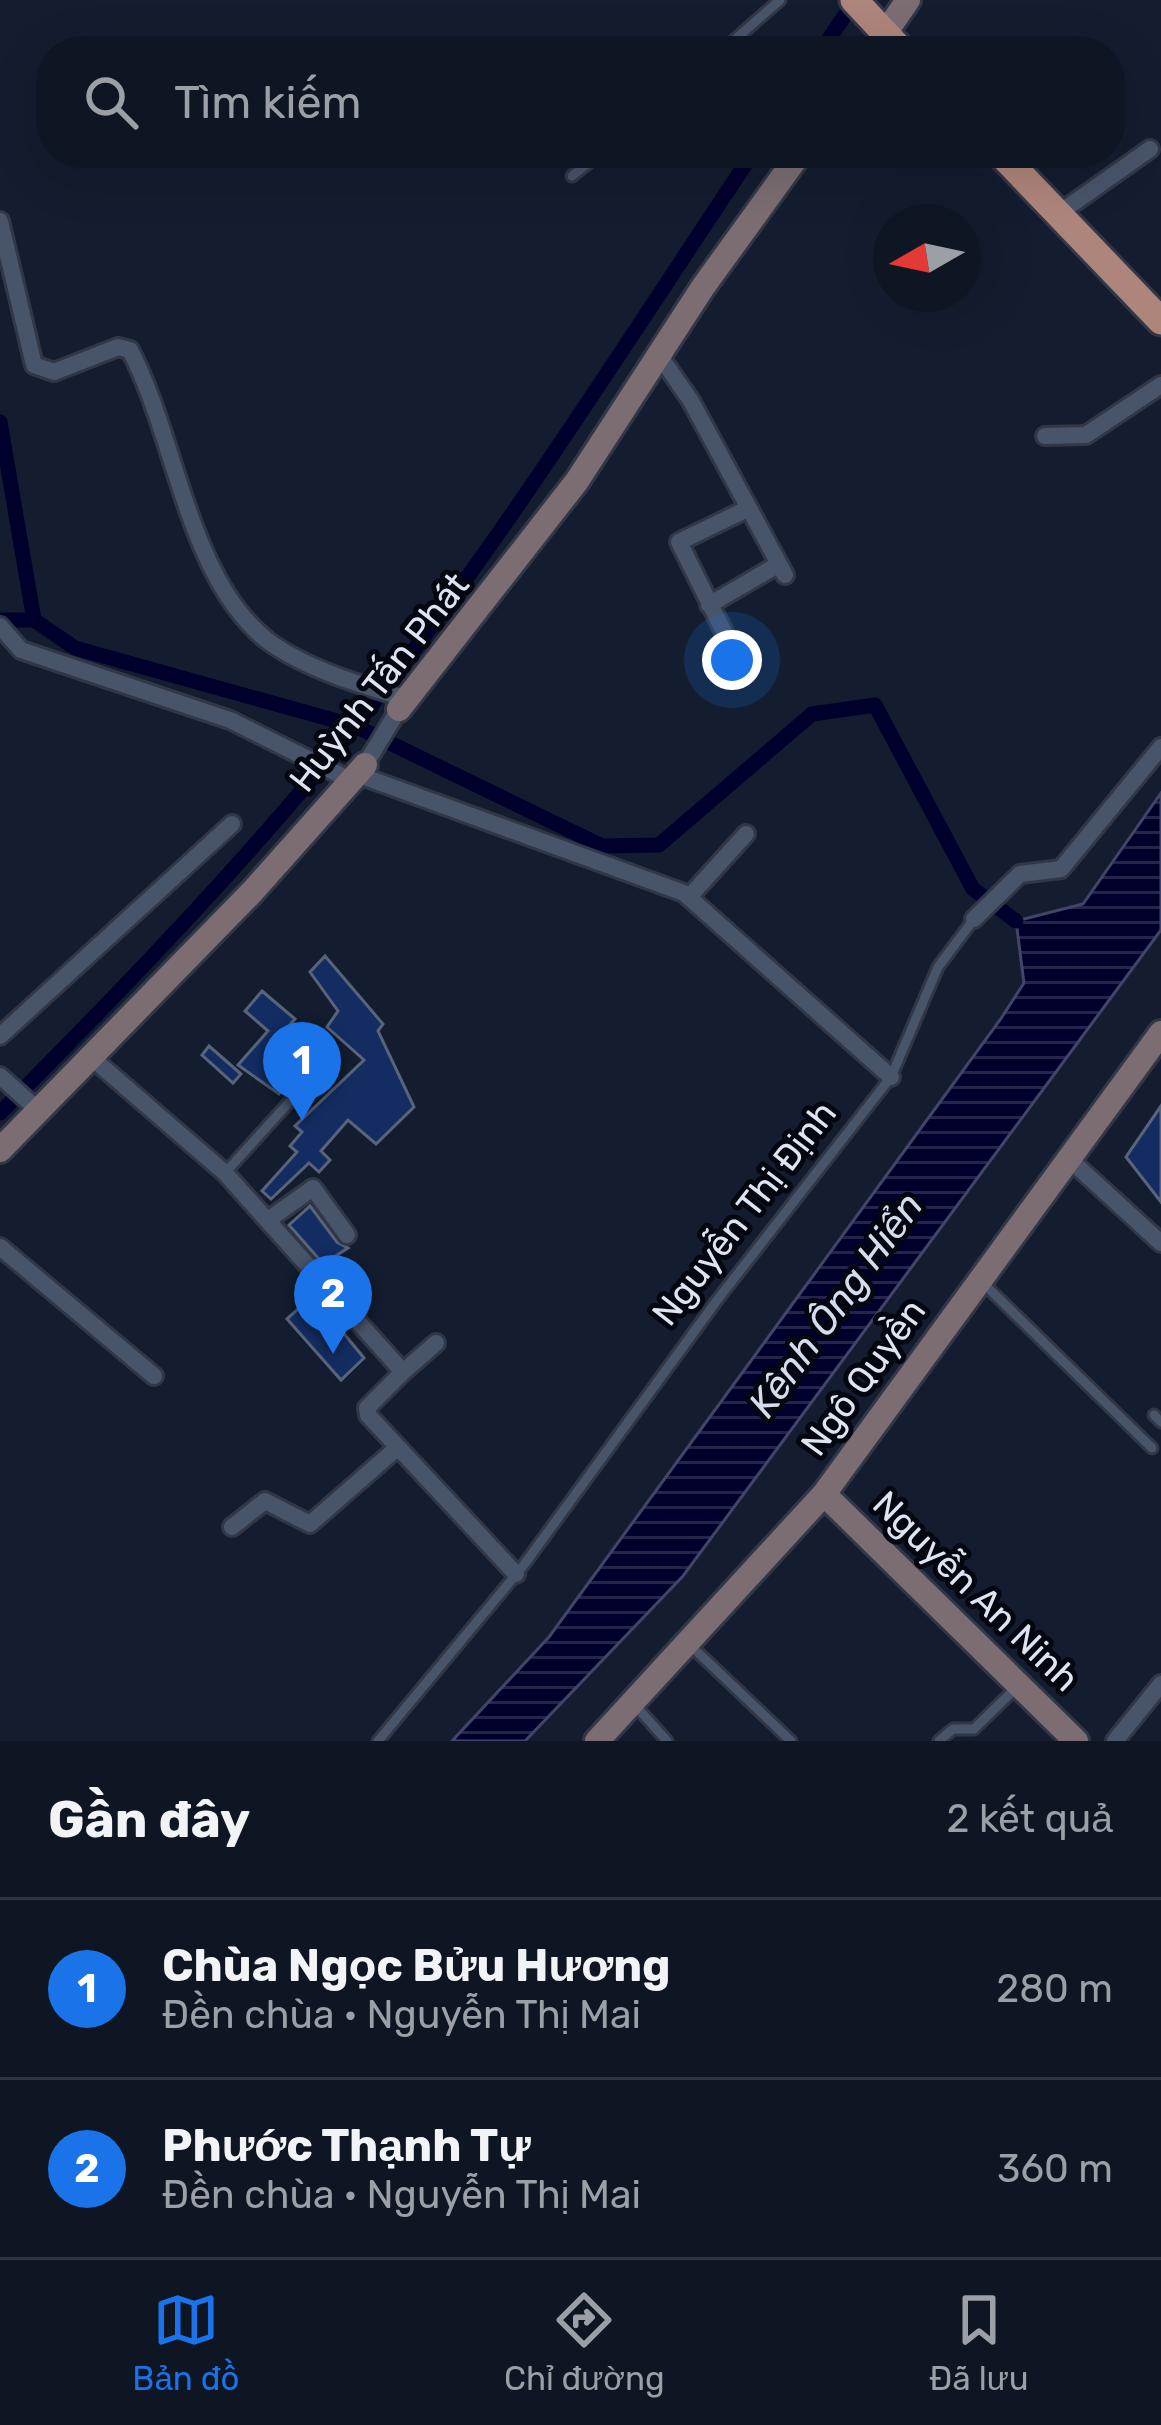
<!DOCTYPE html>
<html lang="vi">
<meta charset="utf-8">
<style>
:root{--surface:#0e1623;--page:#1c2330;--text:#f1f3f6;--muted:#9b9fa6;--line:#2e3541;--accent:#1a73e8}
body{margin:0;font-family:Rubik,sans-serif;background:var(--page);color:var(--text)}
.compass{position:absolute;left:873px;top:204px;width:108px;height:108px;border-radius:50%;background:var(--surface);box-shadow:0 12px 48px #0002;rotate:261deg}
.you{position:absolute;left:732px;top:660px;width:42px;height:42px;margin:-30px;border:9px solid #fff;border-radius:50%;background:#1a73e8;box-shadow:0 0 0 18px #1a73e833}
.badge{display:grid;place-items:center;width:78px;height:78px;border-radius:50%;background:var(--accent);color:#fff;font-size:39px;font-weight:700}
.pin{position:absolute;translate:-50% -99px;filter:drop-shadow(0 3px 6px #0008)}
.pin::after{content:'';position:absolute;top:63px;width:42px;height:36px;background:inherit;clip-path:polygon(0 0,100% 0,50% 100%)}
.list{margin:0;padding:0;list-style:none}
h2{display:flex;justify-content:space-between;align-items:center;height:156px;margin:0;padding:0 48px;font-size:51px}
h2 small{font-size:39px;font-weight:400;color:var(--muted)}
.list li{display:grid;grid-template-columns:78px 1fr auto;gap:36px;align-items:center;box-sizing:border-box;height:180px;padding:0 48px;border-top:3px solid var(--line)}
.list b{display:block;font-size:45px;white-space:nowrap}
.list p{margin:0;font-size:39px;white-space:nowrap;color:var(--muted)}
.list em{font-size:39px;font-style:normal;color:var(--muted)}
.icon{flex:none;width:66px;height:66px;fill:none;stroke:currentColor;stroke-width:2;stroke-linecap:round;stroke-linejoin:round}
.map{position:relative;flex:none;width:1161px;height:1741px;overflow:hidden}
.search{position:absolute;background:var(--surface);box-shadow:0 12px 48px #0002;left:36px;right:36px;top:36px;height:132px;display:flex;align-items:center;gap:30px;box-sizing:border-box;padding:0 42px;border-radius:48px;color:var(--muted);font-size:45px}
.sheet{height:516px;background:var(--surface)}
nav{display:flex;justify-content:space-around;align-items:center;box-sizing:border-box;height:168px;border-top:3px solid var(--line);background:var(--surface);font-size:33px;color:var(--muted)}
nav a{display:grid;justify-items:center;gap:6px}
nav .on{color:var(--accent)}
.map>svg:first-child{display:block}
.water{fill:url(#water-rules);stroke:#434568;stroke-width:3}
.lines{fill:none;stroke-linecap:round;stroke-linejoin:round}
.canal{stroke:#00002d;stroke-width:15}
.building{fill:#132d63;stroke:#58647a;stroke-width:3}
.lane-casing{stroke:#323747;stroke-width:15}
.street-casing{stroke:#323747;stroke-width:22}
.secondary-casing{stroke:#323747;stroke-width:30}
.primary-casing{stroke:#323747;stroke-width:33}
.lane{stroke:#48546a;stroke-width:9}
.street{stroke:#48546a;stroke-width:16}
.secondary{stroke:#7b6d72;stroke-width:24}
.primary{stroke:#ae857b;stroke-width:27}
.labels{text-anchor:middle;dominant-baseline:central;stroke-width:10;stroke-linejoin:round;paint-order:stroke}
.street-label{font-size:36px;fill:#dee5f2;stroke:#04070f}
.water-label{font-size:39px;font-style:italic;fill:#d3ddee;stroke:#04070f}
</style>
<div class="map">
<svg width="1161" height="1741" viewBox="0 0 1161 1741">
<defs>
<pattern id="water-rules" width="6" height="5" patternUnits="userSpaceOnUse" patternTransform="scale(3)"><rect width="6" height="5" fill="#00002d"/><path d="M0 2.5h6" fill="none" stroke="#25254c"/></pattern>
</defs>
<rect width="100%" height="100%" fill="#131d2f"/>
<path class="water" d="M 1161,793 L 1161,930 L 683,1576 L 525,1741 L 452,1741 L 549,1637 L 1000,1020 L 1024,983 L 1016,921 L 1083,904 Z"/>
<g class="lines">
<path class="canal" d="M 821,51 L 855,0
M 0,422 L 34,620 L 75,648 L 355,726 L 602,846 L 659,845 L 812,714 L 875,705 L 973,889 L 1016,921
M 0,620 L 34,620
M 0,1113 C 122,990 243,865 352,730 C 498,548 623,347 753,153"/>
</g>
<path class="building" d="M 325,956 L 383,1024 L 378,1031 L 414,1107 L 376,1144 L 348,1120 L 321,1151 L 330,1160 L 319,1172 L 309,1163 L 271,1199 L 262,1191 L 297,1152 L 290,1146 L 302,1132 L 295,1126 L 364,1060 L 327,1027 L 338,1011 L 310,972 Z
M 262,991 L 295,1019 L 273,1044 L 301,1063 L 279,1094 L 238,1065 L 268,1031 L 245,1011 Z
M 209,1046 L 241,1074 L 233,1083 L 202,1055 Z
M 1161,1106 L 1161,1202 L 1126,1157 Z
M 310,1206 L 337,1242 L 348,1248 L 337,1255 L 349,1276 L 341,1284 L 289,1225 Z
M 313,1296 L 364,1358 L 341,1380 L 287,1319 Z"/>
<g class="lines">
<g class="lane-casing">
<path id="lane" d="M 722,51 L 780,0
M 572,176 L 601,153
M 225,1173 L 321,1067
M 982,1282 L 1152,1448
M 1154,1415 L 1161,1422
M 689,1644 L 791,1741
M 633,1703 L 667,1741
M 378,1741 L 523,1566 L 718,1299 L 891,1077 L 938,967 L 974,919
M 939,1741 L 953,1729 L 974,1729 L 1019,1685"/>
</g>
<g class="street-casing">
<path id="street" d="M 1058,214 L 1150,149
M 0,221 L 34,365 L 54,372 L 118,347 L 130,350 C 176,437 188,579 268,641 C 306,669 361,685 405,698
M 659,355 L 691,401 L 785,575
M 1045,436 L 1086,435 L 1161,385
M 709,605 L 779,564
M 0,626 L 21,650 L 230,720 L 354,782
M 738,660 L 679,542 L 747,509
M 365,765 L 399,709
M 359,775 L 684,893 L 891,1077
M 689,897 L 746,834
M 974,919 L 1020,874 L 1061,869 L 1161,747
M 0,1036 L 232,824
M 92,1058 L 225,1173 L 403,1372 L 367,1408 L 368,1415 L 516,1574
M 0,1076 L 39,1111
M 1067,1157 L 1161,1243
M 268,1220 L 313,1188 L 347,1235
M 0,1247 L 154,1376
M 403,1372 L 436,1343
M 232,1527 L 265,1501 L 310,1524 L 397,1448
M 1115,1741 L 1161,1684"/>
</g>
<g class="secondary-casing">
<path id="secondary" d="M 873,51 L 908,0
M 399,709 L 577,481 L 703,287 L 800,153
M 0,1150 L 252,892 L 365,765
M 824,1494 L 1076,1741
M 597,1741 L 824,1494 L 1161,1033"/>
</g>
<g class="primary-casing">
<path id="primary" d="M 854,0 L 902,51
M 1000,153 L 1161,321"/>
</g>
<use href="#lane" class="lane"/>
<use href="#street" class="street"/>
<use href="#secondary" class="secondary"/>
<use href="#primary" class="primary"/>
</g>
<g class="labels">
<g class="street-label">
<text transform="translate(379 682) rotate(-52)">Huỳnh Tấn Phát</text>
<text transform="translate(744 1213) rotate(-52)">Nguyễn Thị Định</text>
<text transform="translate(863 1377) rotate(-54)">Ngô Quyền</text>
<text transform="translate(976 1591) rotate(44)">Nguyễn An Ninh</text>
</g>
<g class="water-label">
<text transform="translate(836 1305) rotate(-54)">Kênh Ông Hiển</text>
</g>
</g>
</svg>
<svg class="compass" viewBox="-18 -18 36 36"><path d="M0-13l5 13h-10z" fill="#e53935"/><path d="M0 13l5-13h-10z" fill="#9b9fa6"/></svg>
<div class="you"></div>
<div class="pin badge" style="left:302px;top:1121px">1</div>
<div class="pin badge" style="left:333px;top:1354px">2</div>
<div class="search"><svg class="icon" aria-label="search" viewBox="0 0 24 24"><circle cx="10" cy="10" r="6"/><path d="M15 15l6 6"/></svg>Tìm kiếm</div>
</div>
<section class="sheet">
<h2>Gần đây<small>2 kết quả</small></h2>
<ul class="list">
<li><span class="badge">1</span><div><b>Chùa Ngọc Bửu Hương</b><p>Đền chùa · Nguyễn Thị Mai</p></div><em>280 m</em></li>
<li><span class="badge">2</span><div><b>Phước Thạnh Tự</b><p>Đền chùa · Nguyễn Thị Mai</p></div><em>360 m</em></li>
</ul>
</section>
<nav>
<a class="on"><svg class="icon" aria-label="map" viewBox="0 0 24 24"><path d="M3 6l6-2 6 2 6-2v14l-6 2-6-2-6 2zM9 4v14M15 6v14"/></svg>Bản đồ</a>
<a><svg class="icon" aria-label="directions" viewBox="0 0 24 24"><path d="M12 3l9 9-9 9-9-9zM9 14v-3h6M13 9l2 2-2 2"/></svg>Chỉ đường</a>
<a><svg class="icon" aria-label="saved" viewBox="0 0 24 24"><path d="M7 4h10v16l-5-4-5 4z"/></svg>Đã lưu</a>
</nav>
